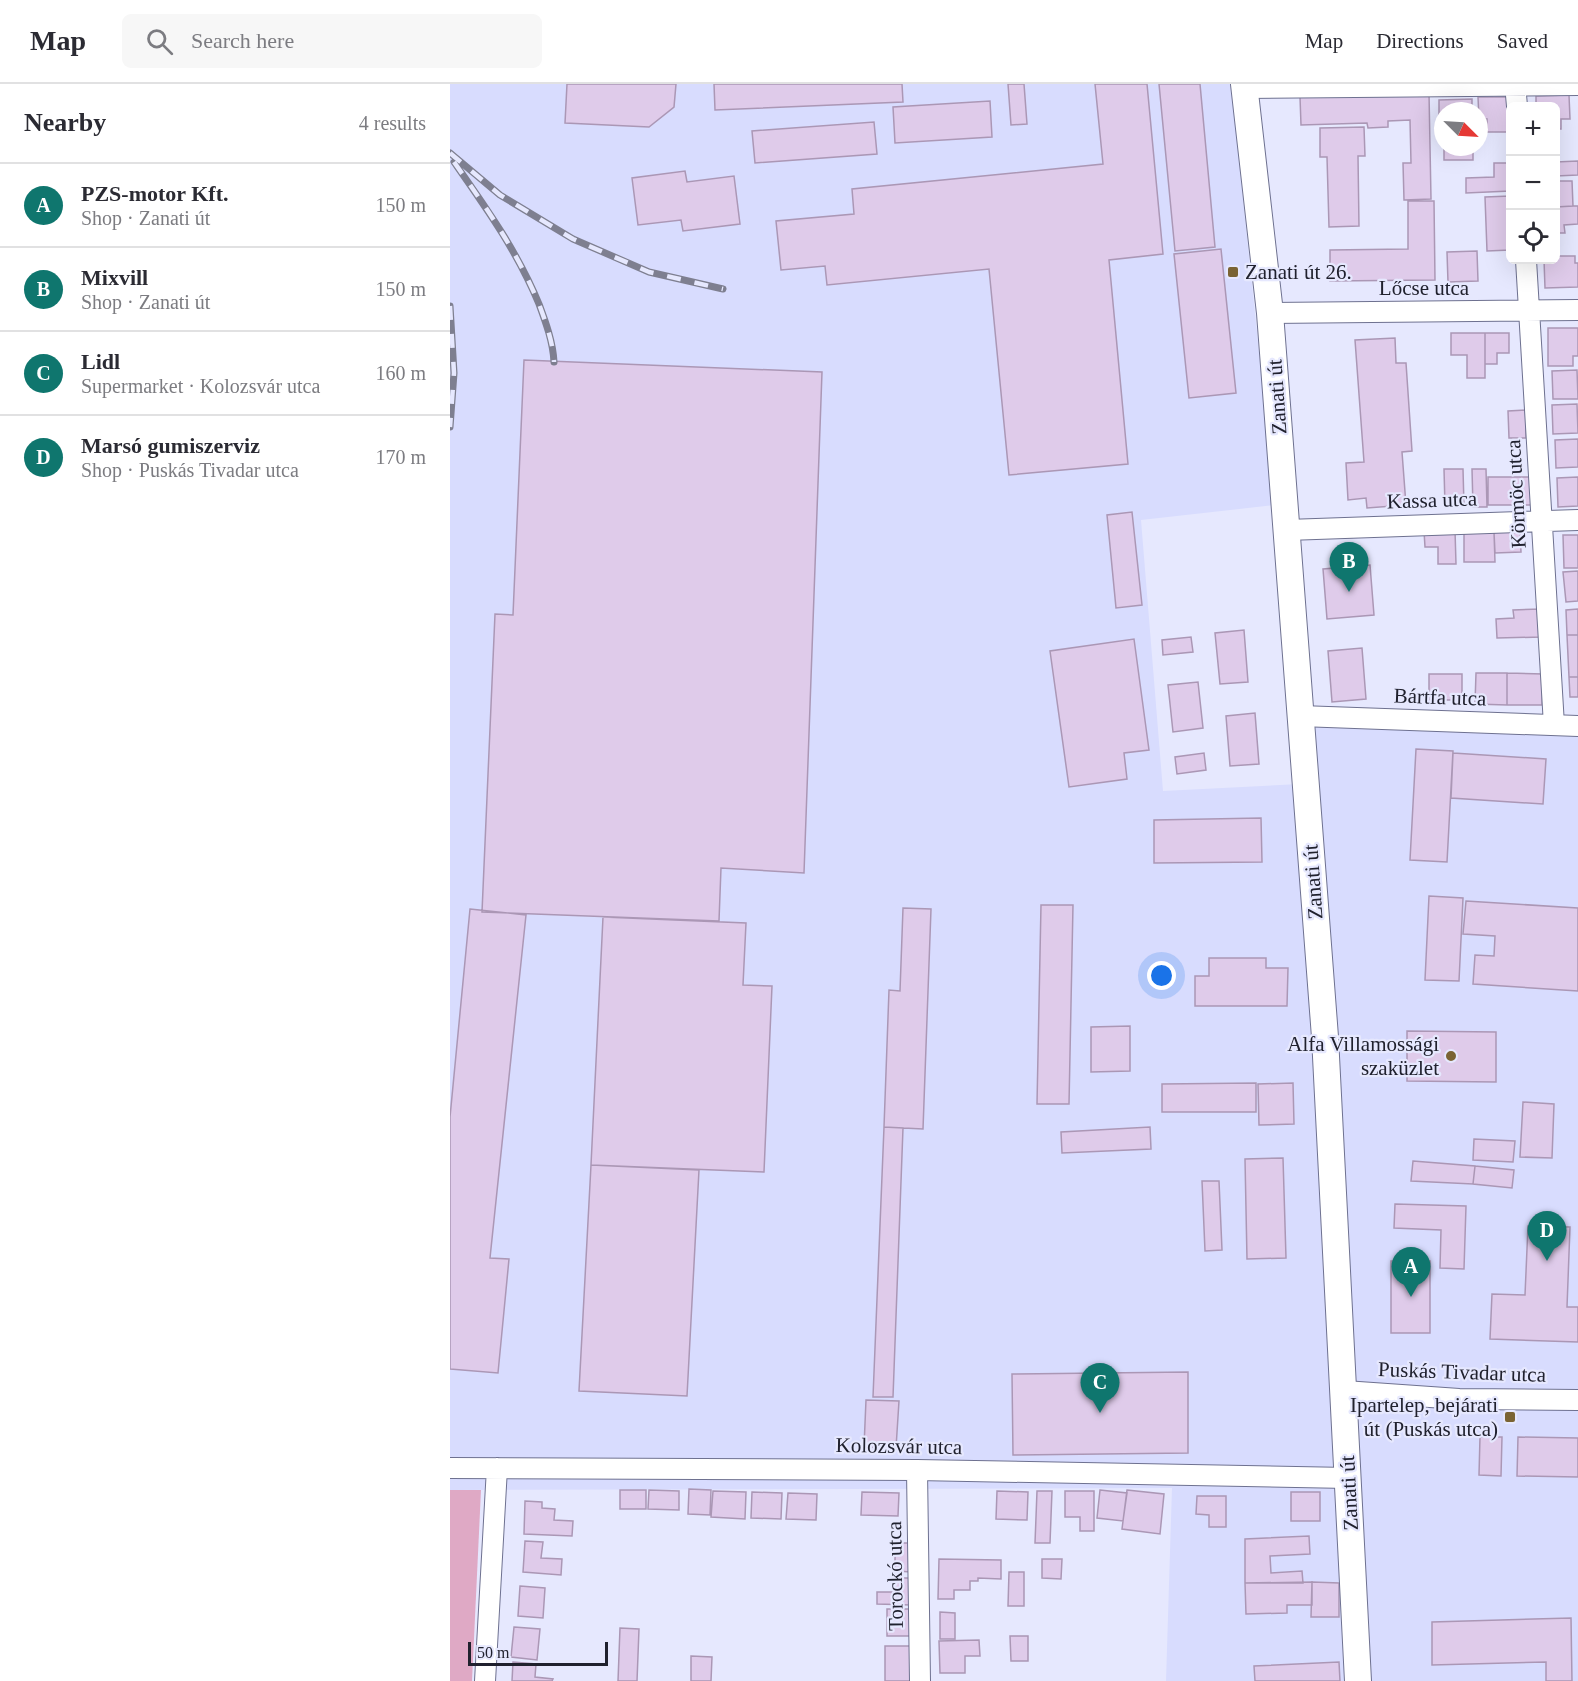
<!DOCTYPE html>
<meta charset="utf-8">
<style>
:root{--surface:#fff;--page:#f7f7f7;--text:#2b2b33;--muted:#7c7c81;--line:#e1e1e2;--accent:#0f766e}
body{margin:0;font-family:"Times New Roman",serif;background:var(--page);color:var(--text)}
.controls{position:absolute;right:18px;top:18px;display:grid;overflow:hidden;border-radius:9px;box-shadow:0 6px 24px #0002}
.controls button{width:54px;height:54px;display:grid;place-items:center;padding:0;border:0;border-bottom:2px solid var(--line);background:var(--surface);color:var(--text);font:30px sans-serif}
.compass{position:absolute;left:984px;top:18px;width:54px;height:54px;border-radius:50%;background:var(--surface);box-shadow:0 6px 24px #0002;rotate:114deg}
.scale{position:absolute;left:18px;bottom:15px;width:140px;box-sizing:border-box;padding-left:6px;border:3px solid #20212e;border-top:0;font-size:16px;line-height:21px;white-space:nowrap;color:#20212e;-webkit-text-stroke:4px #e6e8fe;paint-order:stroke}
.you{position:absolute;left:712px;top:892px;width:21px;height:21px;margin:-15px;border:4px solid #fff;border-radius:50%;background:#1a73e8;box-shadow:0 0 0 9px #1a73e833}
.badge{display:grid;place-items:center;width:39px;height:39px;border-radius:50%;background:var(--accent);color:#fff;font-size:20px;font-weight:700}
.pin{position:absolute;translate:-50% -50px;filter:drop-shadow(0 2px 3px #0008)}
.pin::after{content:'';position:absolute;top:32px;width:21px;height:18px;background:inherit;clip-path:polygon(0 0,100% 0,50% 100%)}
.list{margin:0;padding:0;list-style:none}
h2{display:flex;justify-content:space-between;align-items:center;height:78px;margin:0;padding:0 24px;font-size:26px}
h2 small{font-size:20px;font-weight:400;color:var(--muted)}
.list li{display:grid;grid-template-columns:39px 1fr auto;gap:18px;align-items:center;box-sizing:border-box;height:84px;padding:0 24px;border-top:2px solid var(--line)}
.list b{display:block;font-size:22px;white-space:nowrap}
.list p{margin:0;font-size:20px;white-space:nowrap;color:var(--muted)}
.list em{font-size:20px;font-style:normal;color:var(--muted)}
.icon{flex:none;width:33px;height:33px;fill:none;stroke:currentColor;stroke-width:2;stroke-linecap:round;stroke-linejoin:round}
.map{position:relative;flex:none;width:1128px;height:1597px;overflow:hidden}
header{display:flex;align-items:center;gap:36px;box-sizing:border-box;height:84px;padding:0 30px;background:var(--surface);border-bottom:2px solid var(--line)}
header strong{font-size:28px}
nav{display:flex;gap:33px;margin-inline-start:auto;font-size:21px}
.search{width:420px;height:54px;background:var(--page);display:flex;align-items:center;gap:15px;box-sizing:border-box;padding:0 21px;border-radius:9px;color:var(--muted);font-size:22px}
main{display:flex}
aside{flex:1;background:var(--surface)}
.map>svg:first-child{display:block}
.built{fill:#d8dcfe}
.green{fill:#dfa9c5}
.building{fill:#dfcbea;stroke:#ab97b5;stroke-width:1.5}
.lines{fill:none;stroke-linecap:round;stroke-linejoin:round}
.minor-casing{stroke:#6e7190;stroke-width:22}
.tertiary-casing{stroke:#6e7190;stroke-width:28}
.minor{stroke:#fff;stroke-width:20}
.tertiary{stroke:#fff;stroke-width:26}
.rail-casing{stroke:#7e7f90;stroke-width:7}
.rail{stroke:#e6e8fe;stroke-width:4.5;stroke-dasharray:14;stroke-linecap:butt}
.poi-dot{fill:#7a6333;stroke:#e6e8fe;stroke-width:2}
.labels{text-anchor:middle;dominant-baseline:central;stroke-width:4.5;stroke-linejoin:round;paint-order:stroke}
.poi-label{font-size:21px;fill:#20212e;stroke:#e6e8fe;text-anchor:end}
.street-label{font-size:21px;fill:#20212e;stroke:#e6e8fe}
</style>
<header>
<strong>Map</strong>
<div class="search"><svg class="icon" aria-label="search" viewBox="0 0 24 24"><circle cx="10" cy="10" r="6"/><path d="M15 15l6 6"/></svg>Search here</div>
<nav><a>Map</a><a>Directions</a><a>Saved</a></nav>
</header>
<main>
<aside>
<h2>Nearby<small>4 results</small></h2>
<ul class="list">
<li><span class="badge">A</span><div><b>PZS-motor Kft.</b><p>Shop · Zanati út</p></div><em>150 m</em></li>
<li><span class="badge">B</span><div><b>Mixvill</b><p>Shop · Zanati út</p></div><em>150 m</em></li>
<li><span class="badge">C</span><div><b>Lidl</b><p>Supermarket · Kolozsvár utca</p></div><em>160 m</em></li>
<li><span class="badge">D</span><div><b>Marsó gumiszerviz</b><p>Shop · Puskás Tivadar utca</p></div><em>170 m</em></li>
</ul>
</aside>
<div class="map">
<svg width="1128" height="1597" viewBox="0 0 1128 1597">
<rect width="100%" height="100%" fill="#e6e8fe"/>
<path class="built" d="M 0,0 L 781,0 L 825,421 L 691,436 L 713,707 L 850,700 L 847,638 L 1128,650 L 1128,1597 L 716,1597 L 722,1404 L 0,1406 Z"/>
<path class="green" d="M 0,1406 L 31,1406 L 22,1597 L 0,1597 Z"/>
<path class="building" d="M 117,0 L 226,0 L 224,23 L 199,43 L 115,39 Z
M 264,0 L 452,0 L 453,18 L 265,26 Z
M 558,0 L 574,0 L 577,40 L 561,41 Z
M 645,0 L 697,0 L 713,170 L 659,176 L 678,380 L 559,391 L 539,185 L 377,201 L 375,182 L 331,186 L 326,137 L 404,130 L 402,105 L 653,80 Z
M 709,0 L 750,0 L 765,163 L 725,167 Z
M 979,9 L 981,115 L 954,116 L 953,79 L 961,79 L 960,36 L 938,37 L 938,43 L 918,44 L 917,39 L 851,41 L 850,13 Z
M 1119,11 L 1120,35 L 1111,35 L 1111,45 L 1106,45 L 1106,22 L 1086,22 L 1086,12 Z
M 1028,13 L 1058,13 L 1058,48 L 1037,48 L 1037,35 L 1029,35 Z
M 1022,15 L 1022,27 L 993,27 L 993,34 L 989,34 L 989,16 Z
M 540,17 L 542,53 L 445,59 L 443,23 Z
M 424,38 L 427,70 L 305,79 L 302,47 Z
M 914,43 L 915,72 L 908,72 L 909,142 L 879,143 L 877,73 L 870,73 L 870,44 Z
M 994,63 L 1023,63 L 1023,76 L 994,76 Z
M 1106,70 L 1106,78 L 1128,77 L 1128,91 L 1106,92 Z
M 1044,79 L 1060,79 L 1060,107 L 1016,109 L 1016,94 L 1044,93 Z
M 235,87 L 237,98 L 284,92 L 290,140 L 233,147 L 231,136 L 188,141 L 182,94 Z
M 1106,97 L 1122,97 L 1123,122 L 1106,123 Z
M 1060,112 L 1060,166 L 1037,167 L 1035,113 Z
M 958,117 L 984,117 L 985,196 L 880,197 L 880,166 L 958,165 Z
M 1123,122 L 1128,122 L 1128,140 L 1114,141 L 1115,149 L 1106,149 L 1106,123 Z
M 771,165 L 786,309 L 739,314 L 724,170 Z
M 1027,167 L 1028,197 L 998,198 L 997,168 Z
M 1106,172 L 1125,172 L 1125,179 L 1128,179 L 1128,203 L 1095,204 L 1094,176 L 1106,176 Z
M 1098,244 L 1128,244 L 1128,272 L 1123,272 L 1123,282 L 1098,282 Z
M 1001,249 L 1035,249 L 1035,294 L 1017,294 L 1017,271 L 1001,271 Z
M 1035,249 L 1059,249 L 1059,269 L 1047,269 L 1047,280 L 1035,280 Z
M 945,254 L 946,279 L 956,279 L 962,367 L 952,368 L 956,421 L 917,424 L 916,414 L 898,416 L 896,379 L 914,378 L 905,256 Z
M 74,276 L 372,288 L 354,789 L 271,784 L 269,837 L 32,828 L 45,530 L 63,531 Z
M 1127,286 L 1128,315 L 1103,315 L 1102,287 Z
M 1127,320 L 1128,349 L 1103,350 L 1102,321 Z
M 1076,326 L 1076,354 L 1059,354 L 1058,327 Z
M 1128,355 L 1128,383 L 1106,384 L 1105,356 Z
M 994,385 L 1013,385 L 1014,422 L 995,422 Z
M 1022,385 L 1036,385 L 1037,423 L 1023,423 Z
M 1038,393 L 1082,393 L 1082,421 L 1038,421 Z
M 1128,393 L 1128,422 L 1108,423 L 1107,394 Z
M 682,428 L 692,521 L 666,524 L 657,431 Z
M 1005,446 L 1006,480 L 988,480 L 988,463 L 975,463 L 974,447 Z
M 1070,447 L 1071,468 L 1045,469 L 1044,448 Z
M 1044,448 L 1045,478 L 1014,478 L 1014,449 Z
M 1113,451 L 1128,451 L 1128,484 L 1114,484 Z
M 920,481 L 924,531 L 877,535 L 873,485 Z
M 1128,487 L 1128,517 L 1116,518 L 1113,488 Z
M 1091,525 L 1092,553 L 1047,554 L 1046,535 L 1064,534 L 1063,526 Z
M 1128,525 L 1128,551 L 1117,551 L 1116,526 Z
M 794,546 L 798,598 L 770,600 L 765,549 Z
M 1117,551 L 1128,551 L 1128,593 L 1119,593 Z
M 741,553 L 743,568 L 713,571 L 712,556 Z
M 684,555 L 699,666 L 674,669 L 677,695 L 619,703 L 600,567 Z
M 912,564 L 916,615 L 882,618 L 878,567 Z
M 1026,589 L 1057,589 L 1057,621 L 1025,620 Z
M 1057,589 L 1093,590 L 1092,621 L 1057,621 Z
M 979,590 L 1012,590 L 1012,616 L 979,616 Z
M 1119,593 L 1128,593 L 1128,613 L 1120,613 Z
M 748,598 L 753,644 L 723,648 L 718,601 Z
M 805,629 L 809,680 L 780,682 L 776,632 Z
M 966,665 L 1003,667 L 997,778 L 960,776 Z
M 754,669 L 756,686 L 727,690 L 725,673 Z
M 1003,669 L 1096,675 L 1093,720 L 1001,714 Z
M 811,734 L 812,778 L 704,779 L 704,736 Z
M 979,812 L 1013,814 L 1009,897 L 975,896 Z
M 1016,817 L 1128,824 L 1128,907 L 1023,900 L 1025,871 L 1044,872 L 1045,852 L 1013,850 Z
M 591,821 L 623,821 L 619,1020 L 587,1020 Z
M 453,824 L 481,825 L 473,1045 L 434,1043 L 439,906 L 450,907 Z
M 20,825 L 76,831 L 40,1174 L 59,1175 L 48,1289 L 0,1285 L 0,1033 Z
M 153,833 L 296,839 L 293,901 L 322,902 L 314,1088 L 141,1081 Z
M 759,874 L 816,874 L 816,884 L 838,884 L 837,922 L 745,922 L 745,892 L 759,892 Z
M 680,942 L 680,987 L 641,988 L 641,943 Z
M 957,947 L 1046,948 L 1046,998 L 957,997 Z
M 806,999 L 806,1028 L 712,1028 L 712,1000 Z
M 843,999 L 844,1040 L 809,1041 L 808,1000 Z
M 1073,1018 L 1104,1020 L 1102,1074 L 1070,1073 Z
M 434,1043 L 453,1044 L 443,1313 L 423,1313 Z
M 700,1043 L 701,1065 L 612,1069 L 611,1048 Z
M 1024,1055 L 1065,1057 L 1063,1078 L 1023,1076 Z
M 833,1074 L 836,1174 L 797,1175 L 795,1075 Z
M 963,1077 L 1025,1082 L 1023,1100 L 961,1097 Z
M 141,1081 L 249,1086 L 237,1312 L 129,1307 Z
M 1025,1082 L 1064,1086 L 1062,1104 L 1023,1100 Z
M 752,1097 L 769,1097 L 772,1166 L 755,1167 Z
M 945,1120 L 1016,1122 L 1014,1185 L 990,1184 L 991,1146 L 944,1144 Z
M 1078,1142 L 1120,1143 L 1117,1223 L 1128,1223 L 1128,1258 L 1040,1255 L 1042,1210 L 1075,1211 Z
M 941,1177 L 980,1177 L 980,1249 L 941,1249 Z
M 738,1288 L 738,1369 L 563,1371 L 562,1290 Z
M 416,1316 L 449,1317 L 446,1364 L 414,1363 Z
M 1030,1353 L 1052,1353 L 1051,1392 L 1029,1391 Z
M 1068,1353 L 1128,1354 L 1128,1393 L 1067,1392 Z
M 239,1405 L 261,1406 L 260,1431 L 238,1430 Z
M 170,1406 L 196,1406 L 196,1425 L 170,1425 Z
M 199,1406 L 229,1407 L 229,1426 L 198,1425 Z
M 650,1406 L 677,1409 L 673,1437 L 647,1434 Z
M 677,1406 L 714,1410 L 710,1450 L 672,1445 Z
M 263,1407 L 296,1408 L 295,1435 L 261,1433 Z
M 547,1407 L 578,1408 L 577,1436 L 546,1435 Z
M 587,1407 L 602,1407 L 600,1459 L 585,1459 Z
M 615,1407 L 644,1407 L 644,1447 L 630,1447 L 630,1433 L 615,1433 Z
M 302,1408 L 332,1409 L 331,1435 L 301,1434 Z
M 412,1408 L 449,1409 L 448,1432 L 411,1431 Z
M 841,1408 L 870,1408 L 870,1437 L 841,1437 Z
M 338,1409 L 367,1410 L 366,1436 L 336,1435 Z
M 747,1412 L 776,1412 L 776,1443 L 759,1443 L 759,1431 L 746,1430 Z
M 75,1417 L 92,1418 L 92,1424 L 105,1425 L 104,1436 L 123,1437 L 122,1452 L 74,1450 Z
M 859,1452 L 860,1470 L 820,1472 L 821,1489 L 852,1487 L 853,1499 L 795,1499 L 795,1455 Z
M 75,1457 L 93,1458 L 91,1474 L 112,1475 L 111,1491 L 73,1488 Z
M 445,1459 L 463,1459 L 462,1488 L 445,1487 Z
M 489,1475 L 551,1476 L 551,1495 L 528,1494 L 528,1497 L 520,1497 L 520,1506 L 504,1506 L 504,1515 L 488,1515 Z
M 592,1475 L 612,1475 L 611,1495 L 592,1494 Z
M 559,1488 L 574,1488 L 574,1522 L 558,1522 Z
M 444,1494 L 461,1494 L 461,1521 L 427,1520 L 427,1508 L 444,1508 Z
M 862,1498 L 889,1499 L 889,1533 L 861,1533 Z
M 862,1498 L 862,1521 L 837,1521 L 837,1529 L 796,1530 L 795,1499 Z
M 70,1502 L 95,1504 L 93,1534 L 68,1532 Z
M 437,1525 L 461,1525 L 461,1552 L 437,1552 Z
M 490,1528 L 505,1529 L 505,1555 L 490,1555 Z
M 1121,1534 L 1122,1597 L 1096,1597 L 1096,1578 L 982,1581 L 982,1538 Z
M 64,1543 L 90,1545 L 87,1576 L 61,1573 Z
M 170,1544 L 189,1545 L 187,1597 L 168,1597 Z
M 560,1552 L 578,1552 L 578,1577 L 561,1577 Z
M 529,1556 L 530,1572 L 515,1572 L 515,1589 L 490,1589 L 489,1557 Z
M 435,1562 L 460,1562 L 460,1597 L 435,1597 Z
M 241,1572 L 262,1573 L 261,1597 L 241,1597 Z
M 63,1578 L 86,1580 L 85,1593 L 103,1595 L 102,1597 L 62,1597 Z
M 889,1578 L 890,1597 L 805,1597 L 804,1582 Z"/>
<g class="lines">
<g class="minor-casing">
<path id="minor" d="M 1065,0 L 1067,22
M 794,4 L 1128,1
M 1076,176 L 1104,641
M 820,229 L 1128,226
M 837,446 L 1128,436
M 850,632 L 1128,642
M 894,1307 L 1009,1315 L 1128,1316
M 0,1384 L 467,1386 L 898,1394
M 467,1386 L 470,1597
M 35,1597 L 47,1384"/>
</g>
<g class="tertiary-casing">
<path id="tertiary" d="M 794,0 L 820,229 L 875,953 L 908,1597"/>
</g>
<use href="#minor" class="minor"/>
<use href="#tertiary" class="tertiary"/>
<g class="rail-casing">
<path id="rail" d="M 0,69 L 50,111 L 123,155 L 199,188 L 273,205
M 4,78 C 37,125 67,167 89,220 C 96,239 103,258 104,278
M 0,222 L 4,289 L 0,343"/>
</g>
<use href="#rail" class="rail"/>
</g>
<g class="poi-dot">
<rect x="777" y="182" width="12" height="12" rx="3"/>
<circle cx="1001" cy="972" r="6"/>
<rect x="1054" y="1327" width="12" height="12" rx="3"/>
</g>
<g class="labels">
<g class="poi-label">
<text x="795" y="188" text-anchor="start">Zanati út 26.</text>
<text x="989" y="960">Alfa Villamossági<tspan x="989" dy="24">szaküzlet</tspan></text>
<text x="1048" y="1321">Ipartelep, bejárati<tspan x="1048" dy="24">út (Puskás utca)</tspan></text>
</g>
<g class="street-label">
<text x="974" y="204">Lőcse utca</text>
<text transform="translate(827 313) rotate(-94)">Zanati út</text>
<text transform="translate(1066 410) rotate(-93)">Körmöc utca</text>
<text transform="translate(982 416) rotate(-2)">Kassa utca</text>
<text transform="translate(990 613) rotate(2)">Bártfa utca</text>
<text transform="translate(863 798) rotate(-94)">Zanati út</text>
<text transform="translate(1012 1288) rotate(2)">Puskás Tivadar utca</text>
<text transform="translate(449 1362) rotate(1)">Kolozsvár utca</text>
<text transform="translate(899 1409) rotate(-93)">Zanati út</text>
<text transform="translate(445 1492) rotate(-91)">Torockó utca</text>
</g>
</g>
</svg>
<div class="controls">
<button>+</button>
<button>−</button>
<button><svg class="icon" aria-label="locate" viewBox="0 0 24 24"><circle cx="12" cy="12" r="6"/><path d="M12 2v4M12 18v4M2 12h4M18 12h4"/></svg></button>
</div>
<svg class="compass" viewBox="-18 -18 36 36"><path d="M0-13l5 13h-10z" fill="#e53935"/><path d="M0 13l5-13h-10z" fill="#7c7c81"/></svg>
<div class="scale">50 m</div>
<div class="you"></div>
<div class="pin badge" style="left:961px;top:1213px">A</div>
<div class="pin badge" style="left:899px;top:508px">B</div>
<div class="pin badge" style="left:650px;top:1329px">C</div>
<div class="pin badge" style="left:1097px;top:1177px">D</div>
</div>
</main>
